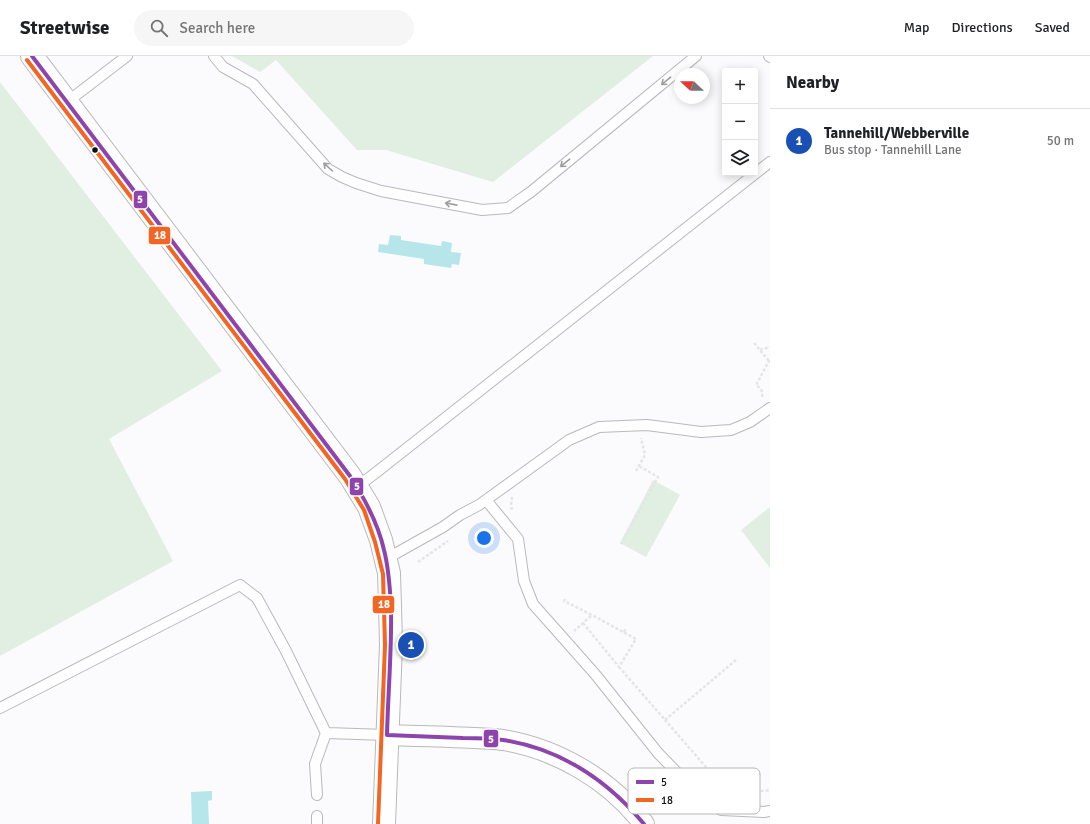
<!DOCTYPE html>
<meta charset="utf-8">
<style>
:root{--surface:#fff;--page:#f6f6f6;--text:#202124;--muted:#757577;--line:#e0e0e0;--accent:#616062}
body{margin:0;font-family:Signika,sans-serif;background:var(--page);color:var(--text)}
.controls{position:absolute;right:12px;top:12px;display:grid;overflow:hidden;border-radius:4px;box-shadow:0 2px 10px #0003}
.controls button{width:36px;height:36px;display:grid;place-items:center;padding:0;border:0;border-bottom:1px solid var(--line);background:var(--surface);color:var(--text);font:20px sans-serif}
.compass{position:absolute;left:674px;top:12px;width:36px;height:36px;border-radius:50%;background:var(--surface);box-shadow:0 2px 10px #0003;rotate:292deg}
.you{position:absolute;left:484px;top:482px;width:14px;height:14px;margin:-10px;border:3px solid #fff;border-radius:50%;background:#1a73e8;box-shadow:0 0 0 6px #1a73e833}
.badge{display:grid;place-items:center;width:26px;height:26px;border-radius:50%;background:var(--accent);color:#fff;font-size:13px;font-weight:700}
.pin{position:absolute;translate:-50% -50%;border:2px solid #fff;box-shadow:0 1px 4px #0006}
.list{margin:0;padding:0;list-style:none}
h2{display:flex;justify-content:space-between;align-items:center;height:52px;margin:0;padding:0 16px;font-size:17px}
h2 small{font-size:13px;font-weight:400;color:var(--muted)}
.list li{display:grid;grid-template-columns:26px 1fr auto;gap:12px;align-items:center;box-sizing:border-box;height:64px;padding:0 16px;border-top:1px solid var(--line)}
.list b{display:block;font-size:15px;white-space:nowrap}
.list p{margin:0;font-size:13px;white-space:nowrap;color:var(--muted)}
.list em{font-size:13px;font-style:normal;color:var(--muted)}
.icon{flex:none;width:22px;height:22px;fill:none;stroke:currentColor;stroke-width:2;stroke-linecap:round;stroke-linejoin:round}
.map{position:relative;flex:none;width:770px;height:768px;overflow:hidden}
header{display:flex;align-items:center;gap:24px;box-sizing:border-box;height:56px;padding:0 20px;background:var(--surface);border-bottom:1px solid var(--line)}
header strong{font-size:19px}
nav{display:flex;gap:22px;margin-inline-start:auto;font-size:14px}
.search{width:280px;height:36px;background:var(--page);display:flex;align-items:center;gap:10px;box-sizing:border-box;padding:0 14px;border-radius:22px;color:var(--muted);font-size:15px}
main{display:flex}
aside{flex:1;background:var(--surface)}
.map>svg:first-child{display:block}
.green{fill:#e0efe2}
.water{fill:#b6e6ea}
.lines{fill:none;stroke-linecap:round;stroke-linejoin:round}
.service-casing{stroke:#b9b9bb;stroke-width:12}
.minor-casing{stroke:#b9b9bb;stroke-width:22}
.tertiary-casing{stroke:#b9b9bb;stroke-width:24}
.path{stroke:#e5e5e5;stroke-width:2.5;stroke-dasharray:3 2;stroke-linecap:butt}
.service{stroke:#fefeff;stroke-width:10}
.minor{stroke:#fefeff;stroke-width:20}
.tertiary{stroke:#fefeff;stroke-width:22}
.bus-1-casing{stroke:#fff;stroke-width:7}
.bus-2-casing{stroke:#fff;stroke-width:7}
.bus-1{stroke:#8e44ad;stroke-width:4}
.bus-2{stroke:#f26522;stroke-width:4}
.oneway{stroke:#9e9e9f}
.bus-dot{fill:#0e0d0f;stroke:#fff;stroke-width:1.5}
.key{fill:#fff;stroke:#b7b6b7;stroke-width:1}
.key-label{font-size:11px;fill:#0e0d0f}
.line-badge{stroke:#fff;stroke-width:1.5}
.badge-label{font-size:11px;text-anchor:middle;font-weight:bold;fill:#fff}
</style>
<header>
<strong>Streetwise</strong>
<div class="search"><svg class="icon" aria-label="search" viewBox="0 0 24 24"><circle cx="10" cy="10" r="6"/><path d="M15 15l6 6"/></svg>Search here</div>
<nav><a>Map</a><a>Directions</a><a>Saved</a></nav>
</header>
<main>
<div class="map">
<svg width="770" height="768" viewBox="0 0 770 768">
<rect width="100%" height="100%" fill="#fbfafd"/>
<path class="green" d="M 232,0 L 653,0 L 493,126 L 386,94 L 357,94 L 276,4 L 260,16 Z
M 0,26 L 222,315 L 109,383 L 173,505 L 0,600 Z
M 653,424 L 680,439 L 646,501 L 620,487 Z
M 770,451 L 770,512 L 741,474 Z"/>
<path class="water" d="M 390,179 L 401,180 L 401,184 L 441,190 L 442,185 L 452,187 L 451,196 L 461,197 L 459,209 L 452,208 L 451,212 L 424,208 L 424,203 L 378,196 L 379,188 L 388,189 Z
M 212,735 L 212,744 L 208,745 L 209,768 L 192,768 L 191,736 Z"/>
<g class="lines">
<g class="service-casing">
<path id="service" d="M 214,0 L 223,11 L 253,28 L 328,113 L 342,121 L 356,127 L 381,135 L 482,154 L 508,152 L 532,135 L 696,0
M 769,0 L 770,1
M 67,46 L 127,0
M 357,431 L 378,415 L 770,106
M 486,444 L 518,483 L 524,525 L 533,548 L 595,618 L 658,697 L 692,732 L 721,754 L 764,756 L 770,755
M 386,503 L 443,471 L 460,459 L 479,449 L 569,384 L 599,371 L 647,369 L 701,376 L 731,374 L 750,366 L 770,352
M 0,652 L 240,529 L 257,542 L 286,595 L 326,677 L 387,679
M 317,739 L 315,708 L 326,677
M 317,768 L 317,760"/>
</g>
<g class="minor-casing">
<path id="minor" d="M 387,679 C 408,680 430,680 451,681 C 468,682 486,682 503,684 C 558,693 610,724 644,768"/>
</g>
<g class="tertiary-casing">
<path id="tertiary" d="M 32,0 L 350,420 L 369,451 L 381,484 L 389,517 L 390,550 L 391,589 L 384,768"/>
</g>
<path class="path" d="M 754,287 L 769,305
M 760,294 L 770,291
M 762,341 C 763,334 761,333 756,329 L 770,303
M 636,415 L 645,399 L 641,382
M 512,441 L 511,449 L 512,454
M 621,488 L 658,421 L 639,410
M 418,506 L 448,485
M 565,543 L 564,545 L 592,559 L 574,575
M 583,567 L 619,611 L 636,583 L 592,559
M 624,576 L 626,572
M 619,611 L 712,718 C 733,734 744,738 770,734
M 665,664 L 736,604"/>
<use href="#service" class="service"/>
<use href="#minor" class="minor"/>
<use href="#tertiary" class="tertiary"/>
<g class="bus-1-casing">
<path id="bus-1" d="M 32,0 L 350,420 C 365,443 378,467 384,494 C 389,513 390,532 391,551 C 392,594 388,637 387,679 C 412,680 438,681 463,682 C 476,682 490,682 503,684 C 561,693 607,724 644,768"/>
</g>
<g class="bus-2-casing">
<path id="bus-2" d="M 27,4 L 345,423 L 364,454 L 375,486 L 383,518 L 385,589 L 378,768"/>
</g>
<use href="#bus-1" class="bus-1"/>
<use href="#bus-2" class="bus-2"/>
</g>
<defs><path id="oneway-shaft" d="M-6 0H5M1.5-3L5.5 0L1.5 3" fill="none" stroke-width="1.6" stroke-linecap="round" stroke-linejoin="round"/></defs>
<g class="oneway">
<use href="#oneway-shaft" transform="translate(666 25) rotate(141)"/>
<use href="#oneway-shaft" transform="translate(565 107) rotate(141)"/>
<use href="#oneway-shaft" transform="translate(328 111) rotate(-138)"/>
<use href="#oneway-shaft" transform="translate(451 148) rotate(-169)"/>
</g>
<circle class="bus-dot" cx="95" cy="94" r="3.5"/>
<rect x="628" y="712" width="132" height="46" rx="6" class="key"/>
<rect x="636" y="724" width="18" height="4" fill="#8e44ad"/>
<rect x="636" y="742" width="18" height="4" fill="#f26522"/>
<g class="key-label">
<text x="661" y="730">5</text>
<text x="661" y="748">18</text>
</g>
<g class="line-badge">
<rect x="133" y="134" width="15" height="19" rx="4" fill="#8e44ad"/>
<rect x="148" y="170" width="23" height="19" rx="4" fill="#f26522"/>
<rect x="349" y="421" width="15" height="19" rx="4" fill="#8e44ad"/>
<rect x="372" y="539" width="23" height="19" rx="4" fill="#f26522"/>
<rect x="483" y="673" width="16" height="19" rx="4" fill="#8e44ad"/>
</g>
<g class="badge-label">
<text x="140" y="147">5</text>
<text x="160" y="183">18</text>
<text x="357" y="434">5</text>
<text x="384" y="552">18</text>
<text x="491" y="687">5</text>
</g>
</svg>
<div class="controls">
<button>+</button>
<button>−</button>
<button><svg class="icon" aria-label="layers" viewBox="0 0 24 24"><path d="M12 4l9 5-9 5-9-5zM3 14l9 5 9-5"/></svg></button>
</div>
<svg class="compass" viewBox="-18 -18 36 36"><path d="M0-13l5 13h-10z" fill="#e53935"/><path d="M0 13l5-13h-10z" fill="#757577"/></svg>
<div class="you"></div>
<div class="pin badge" style="left:411px;top:589px;background:#1a4fb4">1</div>
</div>
<aside>
<h2>Nearby<small></small></h2>
<ul class="list">
<li><span class="badge" style="background:#1a4fb4">1</span><div><b>Tannehill/Webberville</b><p>Bus stop · Tannehill Lane</p></div><em>50 m</em></li>
</ul>
</aside>
</main>
